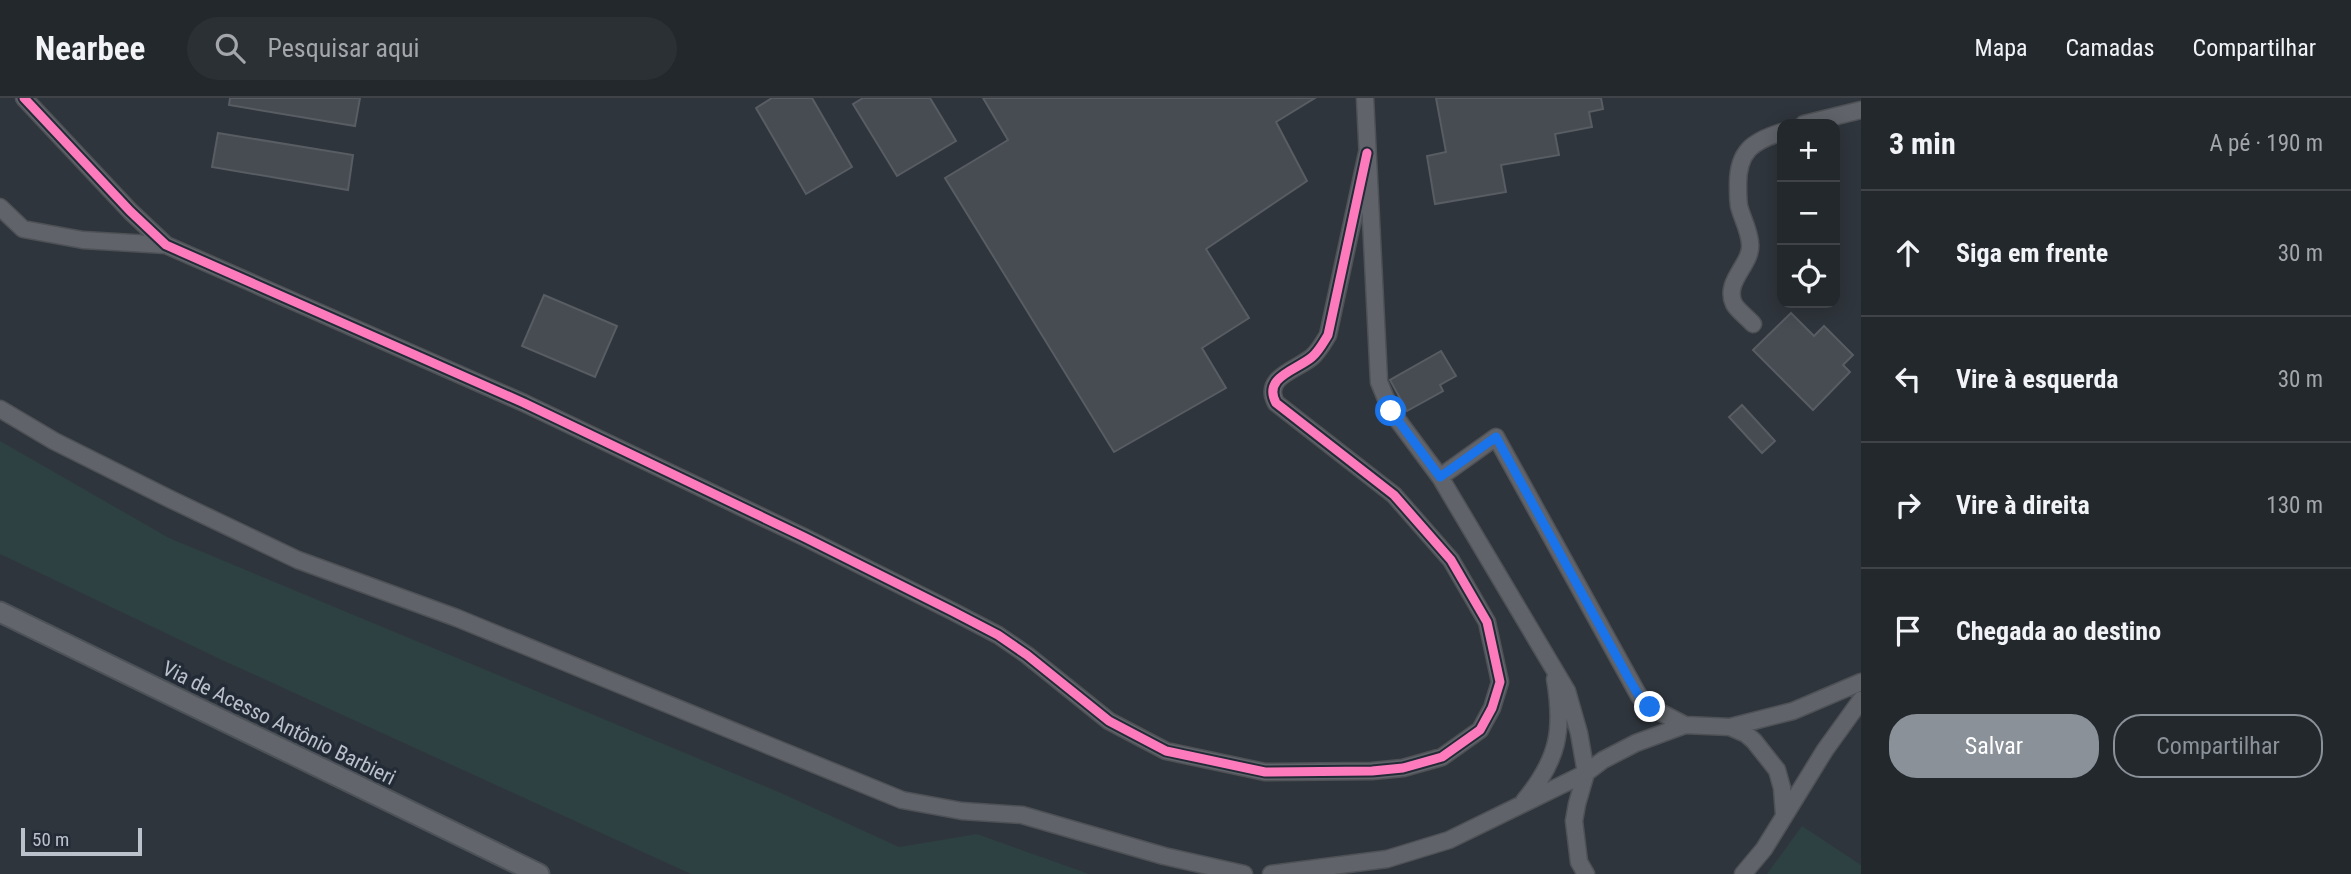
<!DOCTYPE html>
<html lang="pt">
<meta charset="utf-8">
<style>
:root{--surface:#23282d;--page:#2b3035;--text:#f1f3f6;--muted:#a3a6aa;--line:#404449;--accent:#8b9199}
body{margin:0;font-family:"Roboto Condensed",sans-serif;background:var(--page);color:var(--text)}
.controls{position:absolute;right:21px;top:21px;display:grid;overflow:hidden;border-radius:14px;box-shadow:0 4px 18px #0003}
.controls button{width:63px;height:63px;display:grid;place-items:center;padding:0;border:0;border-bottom:2px solid var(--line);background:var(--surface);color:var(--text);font:35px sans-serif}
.scale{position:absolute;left:21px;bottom:18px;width:121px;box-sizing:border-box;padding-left:7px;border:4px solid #bcc2cb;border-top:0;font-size:19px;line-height:24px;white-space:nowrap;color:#bcc2cb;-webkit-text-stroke:5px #232b36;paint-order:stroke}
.stop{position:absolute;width:21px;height:21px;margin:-16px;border:5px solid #1a73e8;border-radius:50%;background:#fff}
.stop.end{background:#1a73e8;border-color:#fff;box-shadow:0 2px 7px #0008}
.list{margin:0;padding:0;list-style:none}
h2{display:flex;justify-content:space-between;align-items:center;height:91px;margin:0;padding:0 28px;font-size:30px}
h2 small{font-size:23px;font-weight:400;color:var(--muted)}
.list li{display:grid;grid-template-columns:46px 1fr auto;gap:21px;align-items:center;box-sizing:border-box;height:126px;padding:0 28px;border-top:2px solid var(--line)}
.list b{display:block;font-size:26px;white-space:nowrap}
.list em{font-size:23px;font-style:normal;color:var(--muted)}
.actions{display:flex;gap:14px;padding:21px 28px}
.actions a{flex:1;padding:16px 0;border:2px solid var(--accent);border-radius:28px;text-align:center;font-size:24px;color:var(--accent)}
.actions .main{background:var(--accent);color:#fff}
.icon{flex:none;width:38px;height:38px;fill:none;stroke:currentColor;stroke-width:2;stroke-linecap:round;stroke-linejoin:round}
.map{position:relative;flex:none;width:1861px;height:776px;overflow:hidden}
header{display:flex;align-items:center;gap:42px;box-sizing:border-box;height:98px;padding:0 35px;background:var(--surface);border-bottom:2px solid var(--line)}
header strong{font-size:33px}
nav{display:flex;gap:38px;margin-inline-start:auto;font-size:24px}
.search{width:490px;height:63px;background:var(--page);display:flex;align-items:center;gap:18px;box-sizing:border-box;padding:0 24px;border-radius:38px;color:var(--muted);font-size:26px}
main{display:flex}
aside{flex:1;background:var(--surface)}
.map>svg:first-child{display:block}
.green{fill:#2d4042}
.building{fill:#474c52;stroke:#585c63;stroke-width:2}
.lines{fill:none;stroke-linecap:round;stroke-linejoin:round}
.minor-casing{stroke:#4e5156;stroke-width:19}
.major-casing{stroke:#4d5258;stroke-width:23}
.minor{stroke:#60646a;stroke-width:16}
.major{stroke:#62656c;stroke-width:19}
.cycleway-casing{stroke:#232b36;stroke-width:13}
.cycleway{stroke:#fd7abc;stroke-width:9}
.route{stroke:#1a73e8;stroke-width:9}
.labels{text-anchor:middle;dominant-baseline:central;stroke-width:7;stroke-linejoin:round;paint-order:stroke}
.street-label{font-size:21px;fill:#bcc2cb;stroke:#232b36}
</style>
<header>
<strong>Nearbee</strong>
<div class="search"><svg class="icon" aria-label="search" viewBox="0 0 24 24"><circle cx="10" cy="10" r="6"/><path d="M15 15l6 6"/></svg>Pesquisar aqui</div>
<nav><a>Mapa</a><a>Camadas</a><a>Compartilhar</a></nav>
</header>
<main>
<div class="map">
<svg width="1861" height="776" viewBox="0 0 1861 776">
<rect width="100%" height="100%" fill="#2f353c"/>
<path class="green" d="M 0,343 L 169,440 L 781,695 L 899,749 L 977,736 L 1089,776 L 691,776 L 222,562 L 0,456 Z
M 1802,728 L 1861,767 L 1861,776 L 1767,776 Z"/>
<path class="building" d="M 230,0 L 360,0 L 355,28 L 229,7 Z
M 772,0 L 812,0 L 852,69 L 806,96 L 756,10 Z
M 863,0 L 930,0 L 956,43 L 897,78 L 853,6 Z
M 983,0 L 1315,0 L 1276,24 L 1307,83 L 1206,151 L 1249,220 L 1202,250 L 1226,290 L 1114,354 L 945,80 L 1008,42 Z
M 1436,0 L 1601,0 L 1603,11 L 1589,14 L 1592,29 L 1555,36 L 1559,57 L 1501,67 L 1506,94 L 1435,106 L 1427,58 L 1446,54 Z
M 218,35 L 353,57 L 348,92 L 212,69 Z
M 544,197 L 617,228 L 595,279 L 522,248 Z
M 1791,215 L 1814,238 L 1824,228 L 1853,257 L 1843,267 L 1850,274 L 1813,312 L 1753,252 Z
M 1441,253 L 1456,278 L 1440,287 L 1443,293 L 1407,313 L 1390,282 Z
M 1742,307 L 1775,343 L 1762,355 L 1729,319 Z"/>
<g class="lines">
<g class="minor-casing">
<path id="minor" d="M 24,0 L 130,113 L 166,147 L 524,305 L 804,439 L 952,513 L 998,537 L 1027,557 L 1109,623 L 1166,653 L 1265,674 L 1372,673 L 1403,670 L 1442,659 L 1480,632 L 1492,610 L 1500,584 L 1487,524 L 1451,462 L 1394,397 L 1276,305 C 1262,279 1297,272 1312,259 C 1319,253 1323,245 1328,237 L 1367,55
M 1804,26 L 1861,12
M 0,109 L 23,131 L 83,142 L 166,147
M 1753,226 C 1748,220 1738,213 1734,206 C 1723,183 1753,166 1750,145 C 1749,132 1742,120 1739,108 C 1738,101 1738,93 1738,86 C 1738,53 1753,43 1782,34
M 0,311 L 54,343 L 170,401 L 298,462 L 457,520 L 902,702 L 962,713 L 1022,717 L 1164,758 L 1244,776
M 1440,379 L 1496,339 L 1639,598 L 1650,609 L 1685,627
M 1730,629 L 1793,613 L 1861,584
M 1524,703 C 1558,662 1564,633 1555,581
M 1271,776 L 1387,761 L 1449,742 L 1586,675 L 1579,635 L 1567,593 L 1440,379 L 1391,313 L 1379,284 L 1365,0
M 1586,776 L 1579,764 L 1574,723 L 1577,706 L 1586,675 L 1603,662 L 1636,645 L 1685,627 L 1730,629 L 1746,636 L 1754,643 L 1777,672 L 1782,690 L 1784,716
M 1743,776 L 1764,751 L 1825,652 L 1861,602"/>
</g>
<g class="major-casing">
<path id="major" d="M 0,514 L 539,776"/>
</g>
<use href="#minor" class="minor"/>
<use href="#major" class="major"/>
<g class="cycleway-casing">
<path id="cycleway" d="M 24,0 L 130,113 L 166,147 L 524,305 L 804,439 L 952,513 L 998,537 L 1027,557 L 1109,623 L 1166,653 L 1265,674 L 1372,673 L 1403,670 L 1442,659 L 1480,632 L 1492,610 L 1500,584 L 1487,524 L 1451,462 L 1394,397 L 1276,305 C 1262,279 1297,272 1312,259 C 1319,253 1323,245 1328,237 L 1367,55"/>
</g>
<use href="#cycleway" class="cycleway"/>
</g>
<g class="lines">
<path class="route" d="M 1391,313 L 1440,379 L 1496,339 L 1629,581 L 1639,598 L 1650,609"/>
</g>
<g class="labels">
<g class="street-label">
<text transform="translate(279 625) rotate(26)">Via de Acesso Antônio Barbieri</text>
</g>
</g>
</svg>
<div class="controls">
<button>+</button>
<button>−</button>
<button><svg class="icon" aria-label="locate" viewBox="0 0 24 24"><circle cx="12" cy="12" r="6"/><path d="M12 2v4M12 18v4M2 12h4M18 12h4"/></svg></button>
</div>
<div class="scale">50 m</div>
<div class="stop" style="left:1391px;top:313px"></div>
<div class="stop end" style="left:1650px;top:609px"></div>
</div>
<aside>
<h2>3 min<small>A pé · 190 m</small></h2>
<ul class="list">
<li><svg class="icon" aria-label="ahead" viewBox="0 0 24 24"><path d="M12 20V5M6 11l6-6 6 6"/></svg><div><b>Siga em frente</b></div><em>30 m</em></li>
<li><svg class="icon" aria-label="left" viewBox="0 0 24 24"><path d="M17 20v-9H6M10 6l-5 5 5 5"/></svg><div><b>Vire à esquerda</b></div><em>30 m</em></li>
<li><svg class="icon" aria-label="right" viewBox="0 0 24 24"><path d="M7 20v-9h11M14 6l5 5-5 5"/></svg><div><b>Vire à direita</b></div><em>130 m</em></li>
<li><svg class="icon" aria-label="arrive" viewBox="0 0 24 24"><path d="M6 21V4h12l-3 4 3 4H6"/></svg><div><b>Chegada ao destino</b></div></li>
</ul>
<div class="actions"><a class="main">Salvar</a><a>Compartilhar</a></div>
</aside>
</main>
